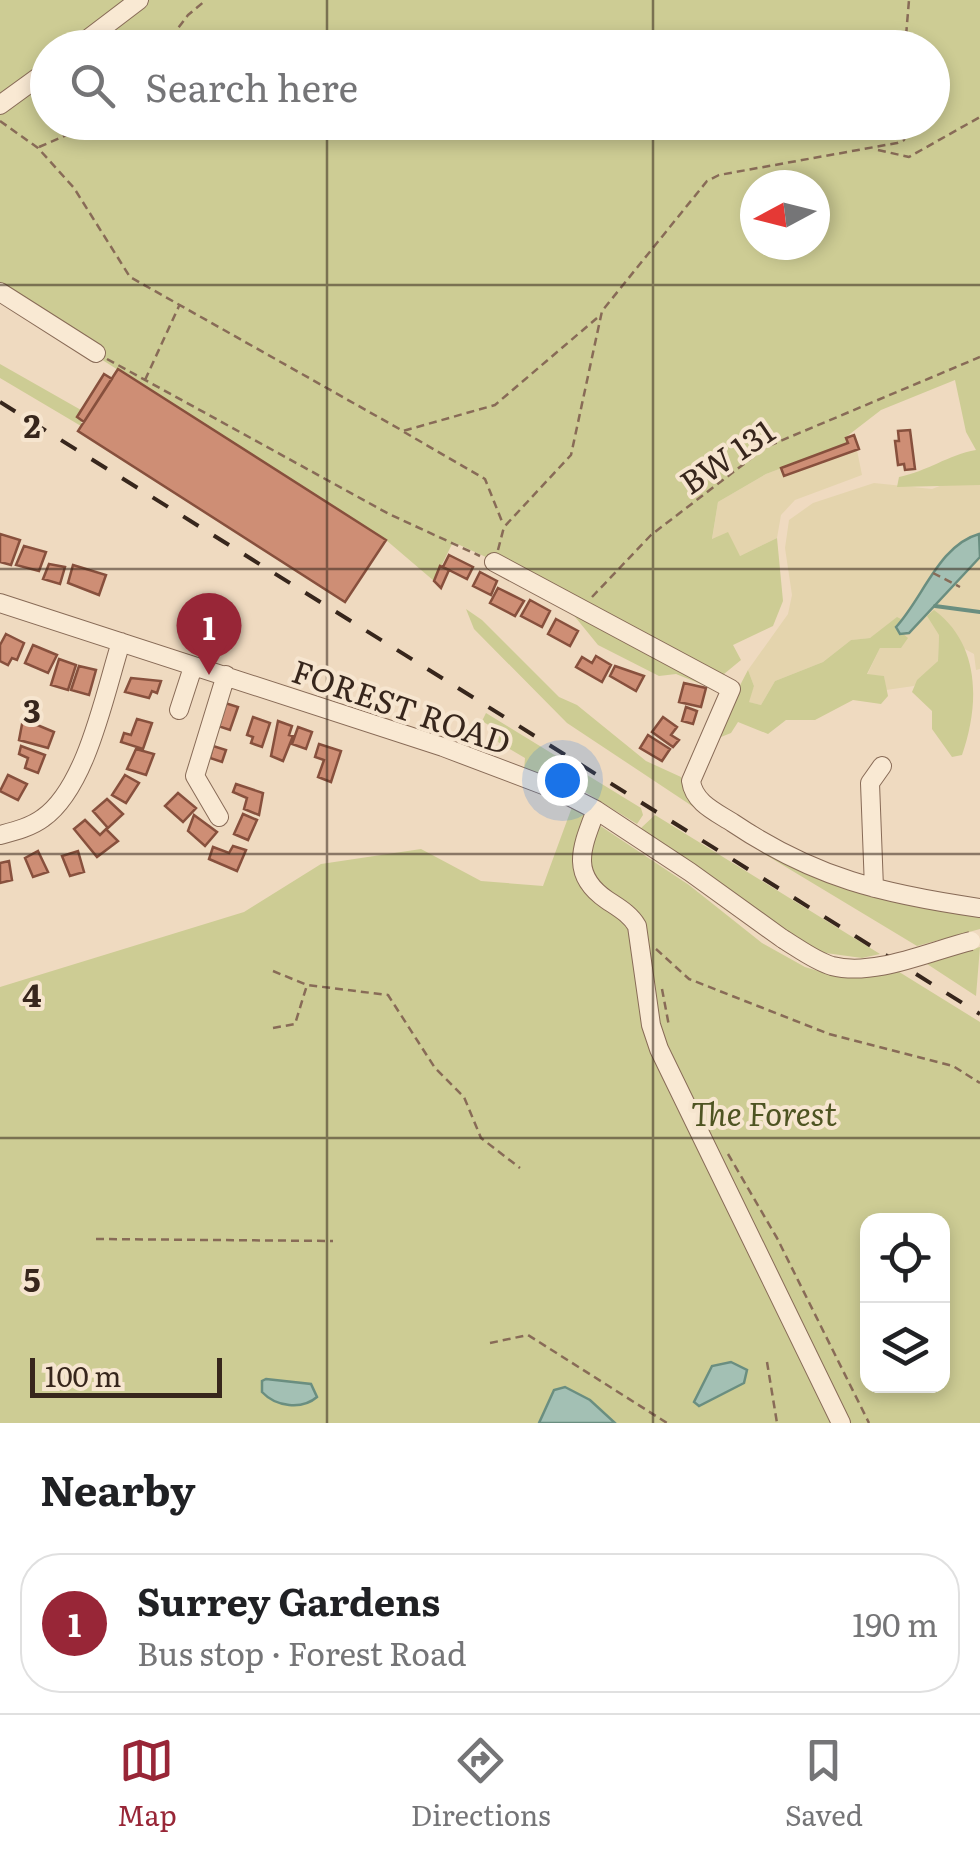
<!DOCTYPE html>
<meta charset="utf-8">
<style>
:root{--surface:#fff;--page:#f2f2f2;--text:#202124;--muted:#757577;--line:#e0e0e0;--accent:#982637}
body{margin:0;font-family:Literata,serif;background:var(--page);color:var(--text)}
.controls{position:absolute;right:30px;bottom:30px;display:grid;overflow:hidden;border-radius:20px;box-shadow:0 5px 15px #0003}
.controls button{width:90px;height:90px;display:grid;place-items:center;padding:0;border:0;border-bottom:2px solid var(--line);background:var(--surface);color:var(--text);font:50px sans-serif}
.compass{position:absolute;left:740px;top:170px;width:90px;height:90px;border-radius:50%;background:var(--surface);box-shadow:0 5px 15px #0003;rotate:263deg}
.scale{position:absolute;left:30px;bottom:25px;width:192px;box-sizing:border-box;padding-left:10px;border:5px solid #37261c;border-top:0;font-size:28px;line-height:35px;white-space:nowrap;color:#37261c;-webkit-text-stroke:8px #f6e5cf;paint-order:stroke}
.you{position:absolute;left:562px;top:780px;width:35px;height:35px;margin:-25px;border:8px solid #fff;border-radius:50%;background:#1a73e8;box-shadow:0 0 0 15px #1a73e833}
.badge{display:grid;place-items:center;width:65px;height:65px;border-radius:50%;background:var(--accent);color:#fff;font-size:32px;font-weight:700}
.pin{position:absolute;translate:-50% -82px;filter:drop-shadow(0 2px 5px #0008)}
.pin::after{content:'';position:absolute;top:52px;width:35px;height:30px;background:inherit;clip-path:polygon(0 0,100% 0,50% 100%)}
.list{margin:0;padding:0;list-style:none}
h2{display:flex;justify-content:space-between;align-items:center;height:130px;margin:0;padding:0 40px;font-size:42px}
h2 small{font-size:32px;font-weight:400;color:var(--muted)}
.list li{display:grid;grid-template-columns:65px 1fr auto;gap:30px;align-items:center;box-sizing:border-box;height:140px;margin:0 20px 20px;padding:0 20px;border:2px solid var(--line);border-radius:40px}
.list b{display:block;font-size:38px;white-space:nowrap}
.list p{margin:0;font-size:32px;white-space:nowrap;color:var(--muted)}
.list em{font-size:32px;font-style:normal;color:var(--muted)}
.icon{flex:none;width:55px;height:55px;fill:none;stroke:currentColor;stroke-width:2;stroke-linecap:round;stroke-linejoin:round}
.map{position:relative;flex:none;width:980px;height:1423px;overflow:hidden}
.search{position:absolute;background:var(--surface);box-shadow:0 5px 15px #0003;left:30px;right:30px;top:30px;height:110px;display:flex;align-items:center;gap:25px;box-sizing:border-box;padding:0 35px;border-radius:55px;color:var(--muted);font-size:38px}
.sheet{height:290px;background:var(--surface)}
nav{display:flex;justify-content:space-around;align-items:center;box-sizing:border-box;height:140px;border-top:2px solid var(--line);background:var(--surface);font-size:28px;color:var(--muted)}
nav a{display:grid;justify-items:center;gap:5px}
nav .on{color:var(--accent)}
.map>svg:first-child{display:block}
.farmland{fill:#e4d4ad}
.green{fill:#cdcc94;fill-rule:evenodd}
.water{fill:#a3c0b4;stroke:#6a8e80;stroke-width:2.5}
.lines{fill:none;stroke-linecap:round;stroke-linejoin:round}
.stream{stroke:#6a8e80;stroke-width:4}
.building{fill:#ce8e75;stroke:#87503d;stroke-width:2.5}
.minor-casing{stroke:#886b57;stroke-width:20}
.path{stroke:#886b57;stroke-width:2.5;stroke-dasharray:8 5;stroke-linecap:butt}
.minor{stroke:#f9e9d3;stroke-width:18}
.rail{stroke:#37261c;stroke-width:4;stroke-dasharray:18 18;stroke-linecap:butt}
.minor-bridge-casing{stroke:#886b57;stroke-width:20;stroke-linecap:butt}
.minor-bridge{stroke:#f9e9d3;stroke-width:18}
.grid{fill:none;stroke:#37261c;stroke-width:2.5;stroke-opacity:0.55}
.labels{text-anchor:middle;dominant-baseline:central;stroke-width:8;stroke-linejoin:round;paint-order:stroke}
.street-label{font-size:32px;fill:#37261c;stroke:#f6e5cf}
.park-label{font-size:32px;font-style:italic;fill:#4e5422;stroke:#f6e5cf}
.grid-label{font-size:32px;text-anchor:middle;font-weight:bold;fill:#37261c;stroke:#f6e5cf;stroke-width:8;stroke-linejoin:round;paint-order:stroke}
</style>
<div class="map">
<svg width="980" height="1423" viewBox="0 0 980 1423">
<rect width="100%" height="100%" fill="#efdac0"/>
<path class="farmland" d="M 854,435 L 862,475 L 795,500 L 781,515 L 777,538 L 740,556 L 712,540 L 718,502 L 766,474 L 848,442 L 846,438 Z
M 874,483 L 932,489 L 947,483 L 980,485 L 980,669 L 976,670 L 974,654 L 939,635 L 938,661 L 914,686 L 886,690 L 884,676 L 867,675 L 880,648 L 900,634 L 896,627 L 902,620 L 870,638 L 851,640 L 823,662 L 775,681 L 761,705 L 748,702 L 754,686 L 748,670 L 788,614 L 792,595 L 785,548 L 789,520 L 813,503 Z"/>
<path class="green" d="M 0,0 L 980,0 L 980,485 L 897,487 L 899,477 C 928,471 948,455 976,450 L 966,432 L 955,380 L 881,410 L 846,437 L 848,443 L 766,474 L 718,502 L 712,539 L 728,532 L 740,556 L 777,538 L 783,601 L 773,626 L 733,645 L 741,660 L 724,674 L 701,684 L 676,674 L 659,676 L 598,645 L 567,607 L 488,558 L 453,542 L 434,581 L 386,540 L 0,295 ZM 48,48 L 932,48 L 932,122 L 48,122 ZM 755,185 L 815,185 L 815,245 L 755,245 Z
M 0,364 L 81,410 L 81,426 L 0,378 Z
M 466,609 L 482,620 L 559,697 L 577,705 L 646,761 L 681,777 L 686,791 L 770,852 L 980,913 L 980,929 L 917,946 L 766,855 L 567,723 L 474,629 Z
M 934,610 C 980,644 980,703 962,755 L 952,757 L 932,729 L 932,711 L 912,692 L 917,680 L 938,661 L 939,635 L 927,616 Z
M 897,617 L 903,620 L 896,628 L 908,638 L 901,648 L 880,648 L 867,674 L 884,676 L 888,696 L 881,704 L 853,700 L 815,720 L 786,720 L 768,734 L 738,722 L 731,733 L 711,741 L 748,670 L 754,686 L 749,702 L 761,705 L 775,681 L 823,662 L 851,640 L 870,638 Z
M 486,713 L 641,808 L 643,815 L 637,824 L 577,787 L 524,770 L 525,758 L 498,742 L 500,732 L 482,721 Z
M 572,807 L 689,885 L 762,943 L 805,967 L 838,977 L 896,970 L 980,1022 L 980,1423 L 0,1423 L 0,987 L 244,912 L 321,864 L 421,849 L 481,881 L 543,886 ZM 868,1220 L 942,1220 L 942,1386 L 868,1386 Z
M 655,815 L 880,954 L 862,958 L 811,951 L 641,828 Z
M 980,947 L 976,996 L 924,962 Z"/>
<path class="water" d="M 979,534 L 980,557 L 909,633 L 900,634 L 896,627 C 923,598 939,545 979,534 Z
M 731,1362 L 747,1370 L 744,1383 L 699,1406 L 694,1402 L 712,1366 Z
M 266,1379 L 311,1384 L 317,1397 C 302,1410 276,1407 262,1392 L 262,1381 Z
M 565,1387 L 590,1400 L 615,1423 L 539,1423 L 554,1390 Z"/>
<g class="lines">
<path class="stream" d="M 935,606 L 980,612"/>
</g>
<path class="building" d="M 118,369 L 386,540 L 345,602 L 78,431 Z
M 104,374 L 112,379 L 84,422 L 77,417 Z
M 910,430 L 915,469 L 905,470 L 904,464 L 898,465 L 895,441 L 899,441 L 898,431 Z
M 854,435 L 859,449 L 784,476 L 781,468 L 848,443 L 846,438 Z
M 0,534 L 20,540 L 11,565 L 0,562 Z
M 24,546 L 46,552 L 39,571 L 16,565 Z
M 449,555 L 473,567 L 467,579 L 443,567 Z
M 49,564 L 65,567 L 60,584 L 43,579 Z
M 73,565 L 106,575 L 99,595 L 68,583 Z
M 440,566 L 449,570 L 441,588 L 434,581 Z
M 480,572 L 497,581 L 491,595 L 473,586 Z
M 498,588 L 524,601 L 515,616 L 490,603 Z
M 530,600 L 550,611 L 542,627 L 521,616 Z
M 556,619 L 578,631 L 570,646 L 548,634 Z
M 6,634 L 24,643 L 17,660 L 12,658 L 8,665 L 0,661 L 0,645 Z
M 33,645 L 57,655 L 48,673 L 25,663 Z
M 596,656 L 611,665 L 602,682 L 576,667 L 582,657 L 592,663 Z
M 59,659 L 76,665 L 68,690 L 51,685 Z
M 79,666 L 96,670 L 89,695 L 71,690 Z
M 615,666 L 644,676 L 636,691 L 610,676 Z
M 131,678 L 161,681 L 157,693 L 152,691 L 149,698 L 125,692 Z
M 684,683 L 706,688 L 701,707 L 679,702 Z
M 225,703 L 238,707 L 230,730 L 218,726 Z
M 686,707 L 697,711 L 693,724 L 682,721 Z
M 253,717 L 270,723 L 262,747 L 251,743 L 253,737 L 247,735 Z
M 663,717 L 677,727 L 671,735 L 679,740 L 673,747 L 652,732 Z
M 23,719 L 54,732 L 48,748 L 19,740 Z
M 137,719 L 152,723 L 143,749 L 121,742 L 124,733 L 131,735 Z
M 278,721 L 292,726 L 289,735 L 293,736 L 283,761 L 271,756 Z
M 298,727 L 312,732 L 306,749 L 292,744 Z
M 648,735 L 670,749 L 662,761 L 640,748 Z
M 319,744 L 341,751 L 331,782 L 318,777 L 324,760 L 315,757 Z
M 21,746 L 45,755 L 38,773 L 25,768 L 28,758 L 19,754 Z
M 213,746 L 226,750 L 222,762 L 210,758 Z
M 136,749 L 154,754 L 146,775 L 127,769 Z
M 8,775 L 27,784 L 18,800 L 0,791 Z
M 125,775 L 139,783 L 126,803 L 112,795 Z
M 236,784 L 263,793 L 259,815 L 244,809 L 247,798 L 233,792 Z
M 178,793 L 196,808 L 183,822 L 165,806 Z
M 107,799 L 123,814 L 108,828 L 93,811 Z
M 243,814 L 257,820 L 248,840 L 234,834 Z
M 194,815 L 217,832 L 205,846 L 188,831 Z
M 85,820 L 100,835 L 106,829 L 118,841 L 97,857 L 74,829 Z
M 233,846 L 246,850 L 237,871 L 209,859 L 213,847 L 229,853 Z
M 38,851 L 48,872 L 33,877 L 25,858 Z
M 78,851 L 84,872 L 70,876 L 62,856 Z
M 9,861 L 12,880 L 0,883 L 0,863 Z"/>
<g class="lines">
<g class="minor-casing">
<path id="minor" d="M 76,48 L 139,0
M 0,105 L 48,70
M 0,292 L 96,353
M 494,562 L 731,689 L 691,781 C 694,803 716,812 733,823 C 815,878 883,894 980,908
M 0,603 L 443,747 L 559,791 L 596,810 L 690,872 L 783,939
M 179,710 L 193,667
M 596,810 C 582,847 569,874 607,900 C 619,908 630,914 637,926 L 651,1025 L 659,1049 L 841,1423
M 219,817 L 195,776 L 226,675
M 0,835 C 15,831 31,827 43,818 C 87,787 105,692 121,642
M 874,888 L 870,783 L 882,766"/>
</g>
<path class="path" d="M 163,48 L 188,15 L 206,0
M 905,48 L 909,0
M 0,121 L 38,148 L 74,188 L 130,277 L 403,431 L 495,405 L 597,318
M 39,147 L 97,122
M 878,150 L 909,157 L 980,117
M 107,359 L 389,514 L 480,556
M 145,380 L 179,306
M 404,432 L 485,479 L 503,524
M 498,550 L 504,527 L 571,455 L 602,311 L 707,181 L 719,175 L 897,143 L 904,140 L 909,122
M 933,573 L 960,587
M 592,597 L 651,535 L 766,447 L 980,357
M 656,949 L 689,979 L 829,1034 L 953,1066 L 980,1083
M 273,971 L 307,985 L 388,995 L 435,1068 L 464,1097 L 481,1138 L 520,1168
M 662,989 L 669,1026
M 273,1028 L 295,1024 L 307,985
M 728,1154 L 777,1238 L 869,1423
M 96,1239 L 333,1241
M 490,1343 L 528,1335 L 667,1423
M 767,1362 L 777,1423"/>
<use href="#minor" class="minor"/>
<path class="rail" d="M 0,402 L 980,1014"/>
<g class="minor-bridge-casing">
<path id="minor-bridge" d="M 783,939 C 798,948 815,961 832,966 C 874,977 930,951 971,941"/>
</g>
<use href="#minor-bridge" class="minor-bridge"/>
</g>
<path class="grid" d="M 327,0 L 327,48M 653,0 L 653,48M 327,122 L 327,1423M 653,122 L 653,1423M 0,285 L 980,285M 0,569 L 980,569M 0,854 L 980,854M 0,1138 L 980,1138"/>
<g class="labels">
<g class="street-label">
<text transform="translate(726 455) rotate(-34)">BW 131</text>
<text transform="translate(402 705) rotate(19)">FOREST ROAD</text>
</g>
<g class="park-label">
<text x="764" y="1112">The Forest</text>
</g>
</g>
<g class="grid-label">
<text x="32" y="438">2</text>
<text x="32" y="723">3</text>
<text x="32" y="1007">4</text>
<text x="32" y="1292">5</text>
</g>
</svg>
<div class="controls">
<button><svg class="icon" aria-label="locate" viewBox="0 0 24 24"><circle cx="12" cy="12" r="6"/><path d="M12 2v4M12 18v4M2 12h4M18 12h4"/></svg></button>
<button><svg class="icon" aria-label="layers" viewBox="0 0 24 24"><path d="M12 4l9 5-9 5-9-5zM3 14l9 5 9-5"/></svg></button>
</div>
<svg class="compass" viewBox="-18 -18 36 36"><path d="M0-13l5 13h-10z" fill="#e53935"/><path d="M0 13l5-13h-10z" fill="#757577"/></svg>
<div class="scale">100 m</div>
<div class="you"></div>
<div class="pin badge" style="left:209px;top:675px">1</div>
<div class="search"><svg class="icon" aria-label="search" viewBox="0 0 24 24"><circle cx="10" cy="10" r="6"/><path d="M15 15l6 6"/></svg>Search here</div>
</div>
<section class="sheet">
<h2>Nearby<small></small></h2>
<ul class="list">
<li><span class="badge">1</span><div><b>Surrey Gardens</b><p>Bus stop · Forest Road</p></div><em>190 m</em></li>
</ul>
</section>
<nav>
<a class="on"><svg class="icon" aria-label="map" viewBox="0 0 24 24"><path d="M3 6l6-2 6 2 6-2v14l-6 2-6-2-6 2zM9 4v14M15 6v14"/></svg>Map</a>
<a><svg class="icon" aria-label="directions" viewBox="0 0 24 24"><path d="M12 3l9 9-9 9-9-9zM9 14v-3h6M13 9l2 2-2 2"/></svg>Directions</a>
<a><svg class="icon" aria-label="saved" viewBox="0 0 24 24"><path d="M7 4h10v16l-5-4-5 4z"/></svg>Saved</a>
</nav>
